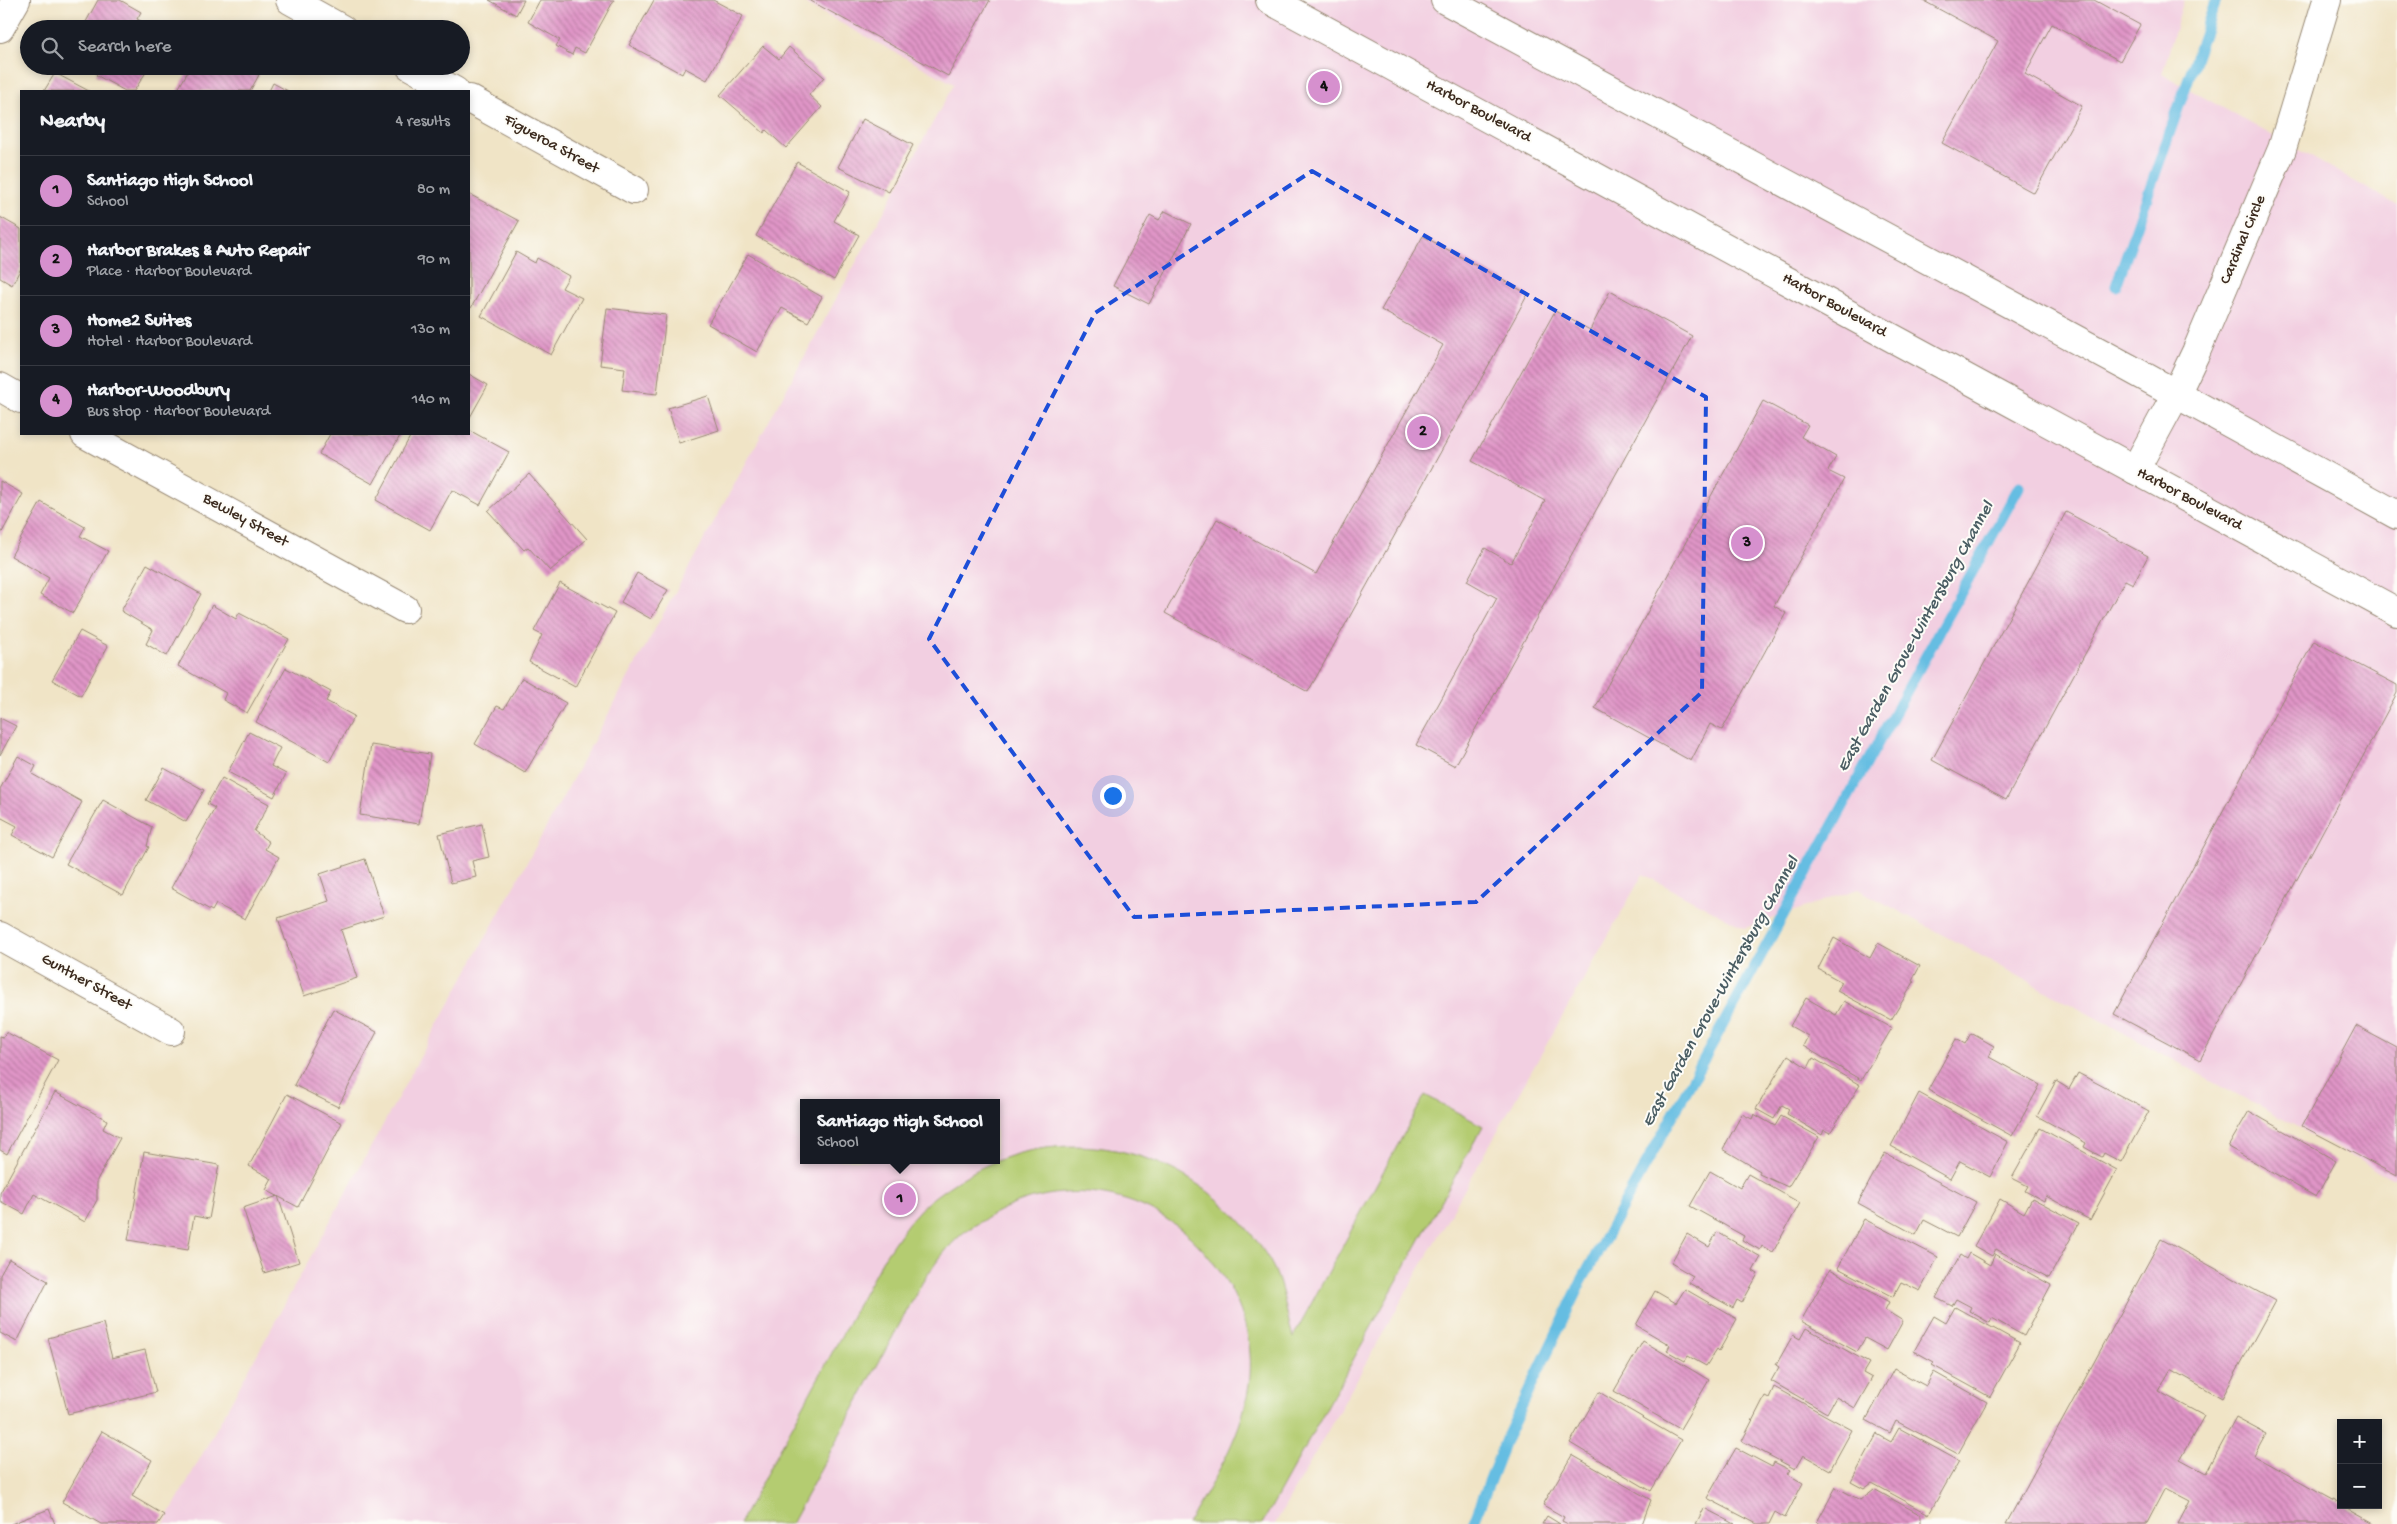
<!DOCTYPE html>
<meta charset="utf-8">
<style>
:root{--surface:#171b24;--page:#242831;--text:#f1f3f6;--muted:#9ea1a6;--line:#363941;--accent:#d690ce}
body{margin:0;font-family:"Gochi Hand",sans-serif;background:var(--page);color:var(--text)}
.controls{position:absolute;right:15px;bottom:15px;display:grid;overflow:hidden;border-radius:0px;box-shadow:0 2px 8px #0003}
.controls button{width:45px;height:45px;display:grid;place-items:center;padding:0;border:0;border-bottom:1px solid var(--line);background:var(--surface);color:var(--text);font:25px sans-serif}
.you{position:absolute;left:1112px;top:795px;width:18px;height:18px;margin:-12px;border:4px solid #fff;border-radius:50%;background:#1a73e8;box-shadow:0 0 0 8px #1a73e833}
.badge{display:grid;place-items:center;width:32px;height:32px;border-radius:50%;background:var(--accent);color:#111;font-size:16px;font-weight:700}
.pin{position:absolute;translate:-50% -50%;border:2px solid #fff;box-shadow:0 1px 5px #0006}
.popup{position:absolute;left:800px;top:1099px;width:200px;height:65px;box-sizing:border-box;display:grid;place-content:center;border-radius:0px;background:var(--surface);filter:drop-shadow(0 1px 4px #0005);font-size:16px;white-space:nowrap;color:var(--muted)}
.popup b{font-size:19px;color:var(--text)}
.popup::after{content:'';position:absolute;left:50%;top:100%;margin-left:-10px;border:10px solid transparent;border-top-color:var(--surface)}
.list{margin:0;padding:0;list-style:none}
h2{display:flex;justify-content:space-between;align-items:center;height:65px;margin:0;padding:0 20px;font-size:21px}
h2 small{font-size:16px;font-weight:400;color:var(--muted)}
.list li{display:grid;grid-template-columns:32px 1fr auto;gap:15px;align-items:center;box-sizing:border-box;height:70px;padding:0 20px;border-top:1px solid var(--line)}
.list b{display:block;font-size:19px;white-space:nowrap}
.list p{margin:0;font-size:16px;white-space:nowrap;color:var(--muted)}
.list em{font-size:16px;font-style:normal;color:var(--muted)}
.icon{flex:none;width:28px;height:28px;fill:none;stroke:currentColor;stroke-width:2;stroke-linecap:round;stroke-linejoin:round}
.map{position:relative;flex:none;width:2397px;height:1524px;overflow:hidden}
.search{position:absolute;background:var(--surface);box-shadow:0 2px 8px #0003;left:20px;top:20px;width:450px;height:55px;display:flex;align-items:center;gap:12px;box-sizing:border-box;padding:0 18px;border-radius:28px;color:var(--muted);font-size:19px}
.panel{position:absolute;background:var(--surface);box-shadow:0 2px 8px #0003;left:20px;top:90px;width:450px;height:345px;border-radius:0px}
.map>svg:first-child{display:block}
.built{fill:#f2cfe1;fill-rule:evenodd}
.park{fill:#b4cc71;stroke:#787b48}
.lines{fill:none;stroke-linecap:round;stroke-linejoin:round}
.stream{stroke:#65bde2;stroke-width:11}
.building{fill:url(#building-back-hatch)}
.minor-casing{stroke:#968772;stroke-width:30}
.primary-casing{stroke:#968772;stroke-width:30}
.minor{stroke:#fff;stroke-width:28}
.primary{stroke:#fff;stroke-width:28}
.marked{fill:none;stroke:#1d4ed8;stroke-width:4;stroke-dasharray:10 6;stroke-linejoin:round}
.labels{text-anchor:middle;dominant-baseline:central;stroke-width:4;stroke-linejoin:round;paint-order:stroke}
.street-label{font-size:16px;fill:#3b2a1e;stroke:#fdfcf7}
.water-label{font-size:18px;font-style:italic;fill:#4a5d63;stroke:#fdfcf7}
</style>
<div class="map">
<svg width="2397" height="1524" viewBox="0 0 2397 1524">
<defs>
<pattern id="building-back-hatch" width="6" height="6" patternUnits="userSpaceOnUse" patternTransform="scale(1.25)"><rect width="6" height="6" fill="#e095c7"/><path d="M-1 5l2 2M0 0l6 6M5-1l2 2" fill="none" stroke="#b77aa1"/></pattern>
</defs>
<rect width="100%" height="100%" fill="#fdfcf7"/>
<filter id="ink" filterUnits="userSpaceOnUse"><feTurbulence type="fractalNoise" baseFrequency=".02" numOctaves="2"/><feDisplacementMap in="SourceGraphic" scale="10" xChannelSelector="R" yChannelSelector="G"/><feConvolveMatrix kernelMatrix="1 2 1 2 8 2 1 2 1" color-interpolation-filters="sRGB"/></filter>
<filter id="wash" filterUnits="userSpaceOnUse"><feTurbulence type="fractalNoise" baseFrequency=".0096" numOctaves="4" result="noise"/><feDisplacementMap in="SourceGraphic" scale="20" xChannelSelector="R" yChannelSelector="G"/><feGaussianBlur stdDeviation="1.12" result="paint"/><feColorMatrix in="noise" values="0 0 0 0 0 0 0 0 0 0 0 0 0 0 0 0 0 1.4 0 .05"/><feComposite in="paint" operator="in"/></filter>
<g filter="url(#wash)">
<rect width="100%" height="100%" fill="#f0e4c6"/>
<path class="built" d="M 798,0 L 2184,0 L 2162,74 L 2397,205 L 2397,1181 L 1858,889 L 1745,928 L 1643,874 L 1275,1524 L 164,1524 L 954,84 ZM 804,1103 L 996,1103 L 996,1160 L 804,1160 Z"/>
<path class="park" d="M 1425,1095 L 1483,1126 L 1262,1524 L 1188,1524 C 1215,1477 1246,1431 1250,1375 C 1253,1338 1240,1299 1218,1269 C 1165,1192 1065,1169 985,1219 C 978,1224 969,1228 963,1233 C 946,1248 934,1265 922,1283 L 791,1524 L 739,1524 L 883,1259 C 898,1237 914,1211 937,1195 C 959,1179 984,1164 1010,1156 C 1112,1124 1217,1172 1270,1261 C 1284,1285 1285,1311 1293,1337 Z"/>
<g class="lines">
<path class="stream" d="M 2116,286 L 2216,0
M 1473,1524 L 1506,1439 L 1580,1284 L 2019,487"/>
</g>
<g id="blocks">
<path class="building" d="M 98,0 L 120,0 L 141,12 L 137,19 L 155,29 L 82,29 Z
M 489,0 L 524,0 L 516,15 Z
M 540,0 L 614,0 L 585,53 L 575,48 L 572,55 L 556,46 L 560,40 L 528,22 Z
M 654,0 L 713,0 L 743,16 L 707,80 L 685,68 L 682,74 L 629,45 Z
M 809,0 L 990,0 L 948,76 Z
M 1922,0 L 2094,0 L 2140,25 L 2120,61 L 2052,24 L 2025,74 L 2082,106 L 2034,193 L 1942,143 L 1998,41 Z
M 763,46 L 779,59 L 789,47 L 824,77 L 809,95 L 822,107 L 786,148 L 766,130 L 764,133 L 720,95 Z
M 101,66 L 150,66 L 134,91 L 125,91 L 96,75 Z
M 191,66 L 243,66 L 259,75 L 250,91 L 177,91 Z
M 55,73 L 89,91 L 44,91 Z
M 273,83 L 288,91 L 269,91 Z
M 863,119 L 913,145 L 889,192 L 838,167 Z
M 797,162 L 850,192 L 834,221 L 859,235 L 834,280 L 756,236 Z
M 469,194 L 519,221 L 471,308 L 469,307 Z
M 1165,211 L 1191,224 L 1149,304 L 1113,286 L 1150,215 L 1159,220 Z
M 0,217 L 21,229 L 21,268 L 12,285 L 0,278 Z
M 1423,236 L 1528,294 L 1308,692 L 1165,613 L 1217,519 L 1316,574 L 1443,345 L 1381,310 Z
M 516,252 L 535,263 L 537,258 L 569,276 L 562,288 L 582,298 L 551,355 L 481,316 Z
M 748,254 L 822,297 L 808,322 L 782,308 L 757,352 L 708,324 Z
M 1610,291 L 1692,336 L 1455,766 L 1416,745 L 1497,598 L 1467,581 L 1485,548 L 1511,563 L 1545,501 L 1472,461 L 1555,311 L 1590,330 Z
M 607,308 L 666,315 L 657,394 L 622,390 L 625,368 L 600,365 Z
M 469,374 L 488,385 L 469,419 Z
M 708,396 L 719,430 L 679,443 L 668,408 Z
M 1763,401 L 1808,425 L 1801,437 L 1836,457 L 1828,471 L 1844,479 L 1774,606 L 1786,613 L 1722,730 L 1710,724 L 1691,761 L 1595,708 Z
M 469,430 L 509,452 L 480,505 L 452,490 L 430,530 L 376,500 L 411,435 L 469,434 Z
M 330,434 L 401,434 L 373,484 L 319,454 Z
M 529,474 L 587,539 L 550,571 L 528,547 L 524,550 L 488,511 Z
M 0,481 L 23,494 L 0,536 Z
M 41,502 L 85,527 L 80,536 L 108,551 L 73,613 L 40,595 L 49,578 L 11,556 Z
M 2066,512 L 2148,556 L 2133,584 L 2125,580 L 2006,800 L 1932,760 Z
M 147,564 L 201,594 L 167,656 L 146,644 L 153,630 L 121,611 Z
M 637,573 L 668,590 L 651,619 L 621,602 Z
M 560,583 L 615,613 L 575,687 L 529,662 L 542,635 L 534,631 Z
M 212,605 L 236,619 L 239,613 L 289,639 L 247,713 L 223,700 L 226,693 L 178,666 Z
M 80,631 L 108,646 L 81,696 L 52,680 Z
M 2314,641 L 2397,685 L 2397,693 L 2200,1060 L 2114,1014 Z
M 286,668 L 331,692 L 326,701 L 354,716 L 329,762 L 256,722 Z
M 522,678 L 566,703 L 525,773 L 475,744 L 497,706 L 504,709 Z
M 0,718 L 16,726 L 0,755 Z
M 249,732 L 280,748 L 271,766 L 286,774 L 274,797 L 228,772 Z
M 371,745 L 430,754 L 419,824 L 360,815 Z
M 18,756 L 36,766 L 32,774 L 82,802 L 52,857 L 12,835 L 17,826 L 0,817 L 0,789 Z
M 164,768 L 204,790 L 186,822 L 146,800 Z
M 222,778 L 269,804 L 254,831 L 269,842 L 265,849 L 279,857 L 245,919 L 216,904 L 212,911 L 171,888 L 215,808 L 207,804 Z
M 103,800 L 152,827 L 147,846 L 149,847 L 123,895 L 66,864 Z
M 482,824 L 489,857 L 472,861 L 476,877 L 451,883 L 439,834 Z
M 365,859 L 384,916 L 341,930 L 357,978 L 304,996 L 278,918 L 329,901 L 320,874 Z
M 1834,938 L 1870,958 L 1878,943 L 1920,966 L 1912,981 L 1914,982 L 1891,1020 L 1837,991 L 1842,982 L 1818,969 Z
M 1806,998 L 1836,1015 L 1844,1001 L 1892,1028 L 1861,1080 L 1803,1046 L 1808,1036 L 1790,1026 Z
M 333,1009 L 377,1032 L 338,1107 L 294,1085 Z
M 2356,1026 L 2397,1048 L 2397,1176 L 2302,1126 Z
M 6,1032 L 58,1060 L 7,1154 L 0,1150 L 0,1036 L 3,1037 Z
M 1971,1033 L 1994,1046 L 1989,1057 L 2040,1085 L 2012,1136 L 1928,1090 L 1956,1039 L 1965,1044 Z
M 1788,1055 L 1808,1068 L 1813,1058 L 1860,1085 L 1830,1133 L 1824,1130 L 1822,1135 L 1787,1114 L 1789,1109 L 1782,1105 L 1774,1119 L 1756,1109 Z
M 2078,1073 L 2149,1111 L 2121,1162 L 2104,1153 L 2102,1157 L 2084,1147 L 2086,1143 L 2037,1116 L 2056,1081 L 2069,1089 Z
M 55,1092 L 107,1120 L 103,1129 L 120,1138 L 97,1180 L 97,1200 L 85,1222 L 34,1194 L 24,1214 L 0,1201 L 0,1193 Z
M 1919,1093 L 2008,1142 L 1990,1177 L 1960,1161 L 1950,1179 L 1891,1146 Z
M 287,1094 L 342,1123 L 298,1207 L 266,1190 L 272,1179 L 249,1166 Z
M 2249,1111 L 2336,1161 L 2316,1197 L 2228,1147 Z
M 1742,1114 L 1752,1119 L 1754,1114 L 1775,1126 L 1781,1116 L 1819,1137 L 1788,1187 L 1759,1174 L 1760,1171 L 1723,1149 Z
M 2040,1128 L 2117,1170 L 2090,1220 L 2046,1196 L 2044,1201 L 2025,1191 L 2028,1186 L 2012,1178 Z
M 144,1152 L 219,1165 L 209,1219 L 194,1216 L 188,1250 L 128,1240 Z
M 1885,1153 L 1976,1202 L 1957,1237 L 1924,1220 L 1916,1235 L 1858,1203 Z
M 1710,1171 L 1740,1188 L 1748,1174 L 1800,1203 L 1773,1252 L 1762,1246 L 1760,1250 L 1742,1240 L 1744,1236 L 1690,1206 Z
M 278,1196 L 299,1262 L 264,1273 L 243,1208 Z
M 2032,1198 L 2079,1223 L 2049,1278 L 1996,1249 L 1992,1256 L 1974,1246 L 2000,1199 L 2024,1213 Z
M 1864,1219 L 1938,1257 L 1920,1291 L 1901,1282 L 1893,1297 L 1838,1268 Z
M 1717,1232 L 1761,1257 L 1753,1271 L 1758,1274 L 1742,1303 L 1737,1300 L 1733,1308 L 1689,1283 L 1693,1276 L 1671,1263 L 1687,1234 L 1709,1247 Z
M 2161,1239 L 2275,1301 L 2222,1398 L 2171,1369 L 2158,1391 L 2204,1416 L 2180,1459 L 2206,1473 L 2236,1418 L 2266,1434 L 2254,1456 L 2374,1522 L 2373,1524 L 2178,1524 L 2190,1501 L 2165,1488 L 2146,1524 L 2006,1524 Z
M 1969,1253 L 1990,1265 L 1995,1254 L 2051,1285 L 2024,1336 L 1992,1318 L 1990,1323 L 1969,1311 L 1971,1307 L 1956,1299 L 1952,1306 L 1936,1298 L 1960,1255 L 1966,1259 Z
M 9,1259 L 48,1281 L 17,1342 L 0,1333 L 0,1275 Z
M 1830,1269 L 1889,1302 L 1885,1310 L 1903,1321 L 1887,1350 L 1865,1338 L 1857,1352 L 1801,1321 Z
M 1685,1289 L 1737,1319 L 1719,1351 L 1717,1349 L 1706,1366 L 1688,1356 L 1685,1361 L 1667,1351 L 1670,1345 L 1636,1325 L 1655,1291 L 1676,1303 Z
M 1955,1307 L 2020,1343 L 1990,1397 L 1932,1365 L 1934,1362 L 1914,1351 L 1934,1316 L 1946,1323 Z
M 103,1323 L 112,1358 L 145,1350 L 156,1392 L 68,1414 L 48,1338 Z
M 1806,1328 L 1869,1363 L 1863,1373 L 1872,1378 L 1855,1408 L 1836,1397 L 1827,1413 L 1771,1381 L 1779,1367 L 1776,1365 L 1793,1335 L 1800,1339 Z
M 1643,1341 L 1709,1380 L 1680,1429 L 1614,1391 Z
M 1894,1369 L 1926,1386 L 1934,1372 L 1987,1402 L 1958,1454 L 1896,1421 L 1890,1433 L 1866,1420 Z
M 1774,1387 L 1852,1430 L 1830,1470 L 1803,1455 L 1795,1469 L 1742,1441 L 1765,1396 L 1769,1398 Z
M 1599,1392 L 1681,1440 L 1651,1491 L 1570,1443 Z
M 1899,1428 L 1959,1461 L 1929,1514 L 1872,1483 L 1864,1489 L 1851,1482 L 1877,1434 L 1891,1442 Z
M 102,1431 L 152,1460 L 132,1496 L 164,1515 L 158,1524 L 101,1524 L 62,1502 Z
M 1736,1448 L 1772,1467 L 1774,1462 L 1790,1470 L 1787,1474 L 1803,1483 L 1785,1518 L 1775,1512 L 1769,1524 L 1757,1524 L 1707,1498 Z
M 1572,1455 L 1651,1500 L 1642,1524 L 1568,1524 L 1562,1521 L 1564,1517 L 1543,1505 Z
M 1836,1487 L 1860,1500 L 1874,1489 L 1921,1515 L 1921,1524 L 1821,1524 L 1817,1522 Z
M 1704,1508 L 1735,1524 L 1696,1524 Z
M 49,1509 L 55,1524 L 11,1524 Z
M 1547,1516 L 1560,1524 L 1542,1524 Z"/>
</g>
</g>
<g filter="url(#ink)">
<use href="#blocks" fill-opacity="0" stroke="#968772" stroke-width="1"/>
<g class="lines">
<g class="minor-casing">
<path id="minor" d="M 290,0 L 342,29
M 0,28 L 16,0
M 410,66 L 455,91
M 469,99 L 634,190
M 0,387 L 21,399
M 85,434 L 405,609
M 2135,470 L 2176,394 L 2196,352 L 2282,149 L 2327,0
M 0,936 L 171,1031"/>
</g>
<g class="primary-casing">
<path id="primary" d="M 1270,0 L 2397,612
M 1445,0 L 2129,368 L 2397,515"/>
</g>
<use href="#minor" class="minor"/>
<use href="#primary" class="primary"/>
</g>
</g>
<path class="marked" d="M 1312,171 L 1706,397 L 1702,692 L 1476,902 L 1134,917 L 929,639 L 1095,313 Z"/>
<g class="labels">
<g class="street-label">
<text transform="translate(1478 112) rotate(28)">Harbor Boulevard</text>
<text transform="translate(551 145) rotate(29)">Figueroa Street</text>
<text transform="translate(2244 240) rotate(-67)">Cardinal Circle</text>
<text transform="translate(1834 306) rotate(29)">Harbor Boulevard</text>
<text transform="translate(2189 500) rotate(28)">Harbor Boulevard</text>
<text transform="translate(245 521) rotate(29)">Bewley Street</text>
<text transform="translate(86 983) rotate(29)">Gunther Street</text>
</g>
<g class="water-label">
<text transform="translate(1916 637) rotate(-61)">East Garden Grove-Wintersburg Channel</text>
<text transform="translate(1721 992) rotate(-61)">East Garden Grove-Wintersburg Channel</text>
</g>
</g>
</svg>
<div class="controls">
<button>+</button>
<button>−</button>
</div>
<div class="you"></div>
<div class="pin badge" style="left:900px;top:1199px">1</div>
<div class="popup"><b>Santiago High School</b>School</div>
<div class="pin badge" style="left:1423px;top:432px">2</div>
<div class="pin badge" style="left:1747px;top:543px">3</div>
<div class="pin badge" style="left:1324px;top:87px">4</div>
<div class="search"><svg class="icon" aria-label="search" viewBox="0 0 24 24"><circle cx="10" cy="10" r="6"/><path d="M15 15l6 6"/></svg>Search here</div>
<section class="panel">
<h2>Nearby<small>4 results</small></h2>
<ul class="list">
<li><span class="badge">1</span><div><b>Santiago High School</b><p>School</p></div><em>80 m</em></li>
<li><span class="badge">2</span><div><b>Harbor Brakes &amp; Auto Repair</b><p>Place · Harbor Boulevard</p></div><em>90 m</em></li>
<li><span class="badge">3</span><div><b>Home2 Suites</b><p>Hotel · Harbor Boulevard</p></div><em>130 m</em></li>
<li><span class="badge">4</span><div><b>Harbor-Woodbury</b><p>Bus stop · Harbor Boulevard</p></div><em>140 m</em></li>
</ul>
</section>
</div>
